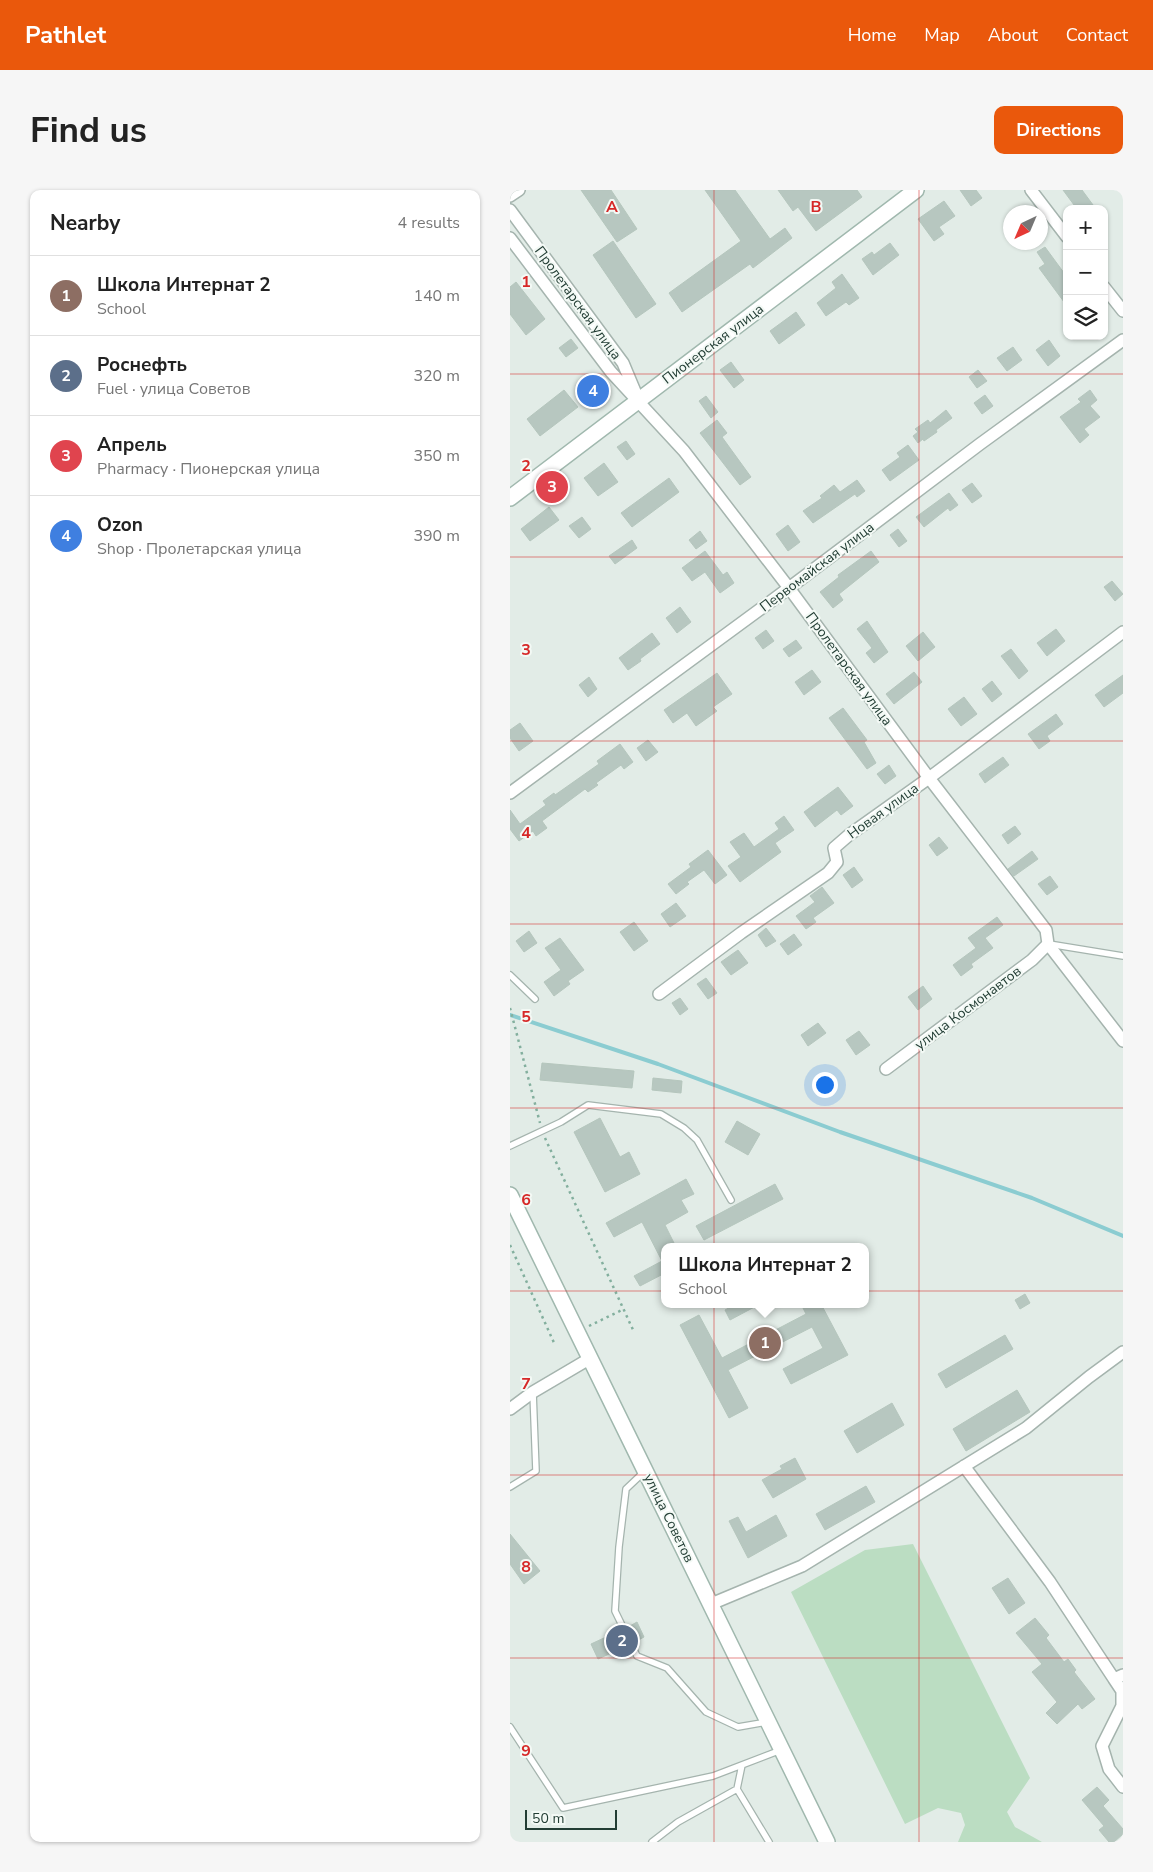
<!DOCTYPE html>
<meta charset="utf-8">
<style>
:root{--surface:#fff;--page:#f6f6f6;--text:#222;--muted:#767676;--line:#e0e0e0;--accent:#ea580c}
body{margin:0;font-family:"Nunito Sans",sans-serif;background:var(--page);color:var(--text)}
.controls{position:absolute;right:15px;top:15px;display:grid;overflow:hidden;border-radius:10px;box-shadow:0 1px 4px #0004}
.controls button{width:45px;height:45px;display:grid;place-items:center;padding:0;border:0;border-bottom:1px solid var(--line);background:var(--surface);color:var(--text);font:25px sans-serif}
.compass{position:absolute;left:493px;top:15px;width:45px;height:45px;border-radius:50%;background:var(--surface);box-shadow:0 1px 4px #0004;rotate:224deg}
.scale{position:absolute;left:15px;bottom:12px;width:92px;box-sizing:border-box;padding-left:5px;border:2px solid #223d34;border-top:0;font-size:14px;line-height:18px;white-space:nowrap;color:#223d34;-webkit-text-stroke:4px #f3f9f5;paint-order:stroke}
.you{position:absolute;left:314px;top:894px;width:18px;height:18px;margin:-12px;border:4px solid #fff;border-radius:50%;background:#1a73e8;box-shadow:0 0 0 8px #1a73e833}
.badge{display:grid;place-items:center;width:32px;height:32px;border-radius:50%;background:var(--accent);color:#fff;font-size:16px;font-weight:700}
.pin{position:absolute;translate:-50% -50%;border:2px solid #fff;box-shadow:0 1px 5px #0006}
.popup{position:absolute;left:151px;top:1053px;width:208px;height:65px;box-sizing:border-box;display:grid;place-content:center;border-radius:10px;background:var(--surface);filter:drop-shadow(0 1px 4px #0005);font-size:16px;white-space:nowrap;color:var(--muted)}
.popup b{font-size:19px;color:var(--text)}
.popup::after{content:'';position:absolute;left:50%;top:100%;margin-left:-10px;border:10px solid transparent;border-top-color:var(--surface)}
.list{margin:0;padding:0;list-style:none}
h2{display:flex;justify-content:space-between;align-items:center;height:65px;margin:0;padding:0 20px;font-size:21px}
h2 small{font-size:16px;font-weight:400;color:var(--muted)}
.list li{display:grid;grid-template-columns:32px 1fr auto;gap:15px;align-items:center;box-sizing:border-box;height:80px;padding:0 20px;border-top:1px solid var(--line)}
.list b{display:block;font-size:19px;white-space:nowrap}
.list p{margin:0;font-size:16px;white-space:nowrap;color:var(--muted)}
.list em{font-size:16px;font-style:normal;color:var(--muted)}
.icon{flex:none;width:28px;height:28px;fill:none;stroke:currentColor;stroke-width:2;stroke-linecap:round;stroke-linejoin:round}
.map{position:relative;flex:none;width:613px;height:1652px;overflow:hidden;border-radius:10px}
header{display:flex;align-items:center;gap:30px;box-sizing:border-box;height:70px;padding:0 25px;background:var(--accent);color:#fff}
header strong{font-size:24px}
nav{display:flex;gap:28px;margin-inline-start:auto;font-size:18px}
.intro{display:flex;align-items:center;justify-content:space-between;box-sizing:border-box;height:120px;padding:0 30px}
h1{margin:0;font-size:35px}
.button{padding:12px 22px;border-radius:10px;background:var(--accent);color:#fff;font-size:18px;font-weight:700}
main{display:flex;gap:30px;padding:0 30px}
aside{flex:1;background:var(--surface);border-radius:10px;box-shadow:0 1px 4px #0004}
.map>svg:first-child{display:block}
.green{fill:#bbddc2}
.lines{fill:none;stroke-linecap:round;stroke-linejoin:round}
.stream{stroke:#8bccd1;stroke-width:4}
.building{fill:#b7c7c0;stroke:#b5c6bd}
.lane-casing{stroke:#a5b4ae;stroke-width:8}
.street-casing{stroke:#a5b4ae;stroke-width:14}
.secondary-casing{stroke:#a0b8ae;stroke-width:18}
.path{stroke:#83af9e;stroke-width:2.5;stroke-dasharray:2.5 4;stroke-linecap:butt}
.lane{stroke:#fff;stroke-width:5.5}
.street{stroke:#fff;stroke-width:11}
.secondary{stroke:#fff;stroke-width:15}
.grid{fill:none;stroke:#d62828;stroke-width:1;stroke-opacity:0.55}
.labels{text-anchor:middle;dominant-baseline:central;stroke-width:4;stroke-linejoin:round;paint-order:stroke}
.street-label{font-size:14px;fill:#223d34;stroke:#f3f9f5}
.grid-label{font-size:16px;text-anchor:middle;font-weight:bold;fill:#d62828;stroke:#f3f9f5;stroke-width:4;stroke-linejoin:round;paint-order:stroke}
</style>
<header>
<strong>Pathlet</strong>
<nav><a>Home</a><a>Map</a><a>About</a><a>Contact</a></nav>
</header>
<div class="intro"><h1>Find us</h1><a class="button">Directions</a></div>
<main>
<aside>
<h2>Nearby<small>4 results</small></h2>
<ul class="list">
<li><span class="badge" style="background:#8d6e63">1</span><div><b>Школа Интернат 2</b><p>School</p></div><em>140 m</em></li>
<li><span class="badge" style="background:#5c6f8a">2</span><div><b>Роснефть</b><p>Fuel · улица Советов</p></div><em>320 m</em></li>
<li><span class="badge" style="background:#e0444e">3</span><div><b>Апрель</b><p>Pharmacy · Пионерская улица</p></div><em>350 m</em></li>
<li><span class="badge" style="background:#3f7fe0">4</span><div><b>Ozon</b><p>Shop · Пролетарская улица</p></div><em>390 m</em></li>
</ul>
</aside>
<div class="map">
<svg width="613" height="1652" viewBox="0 0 613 1652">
<rect width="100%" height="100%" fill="#e2ece7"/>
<path class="green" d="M 403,1354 L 520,1588 L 497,1622 L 505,1637 L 532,1652 L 448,1652 L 455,1635 L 451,1623 L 428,1618 L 395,1634 L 281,1402 L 355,1360 Z"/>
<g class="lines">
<path class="stream" d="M 0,825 L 148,874 L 330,942 L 522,1008 L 613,1046"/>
</g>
<path class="building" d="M 71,0 L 101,0 L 127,39 L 107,52 Z
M 195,0 L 225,0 L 260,49 L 275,38 L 282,48 L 243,78 L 240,74 L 172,122 L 159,103 L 231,51 Z
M 268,0 L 347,0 L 352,7 L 306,41 L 288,17 L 283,21 Z
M 450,0 L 466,0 L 472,8 L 461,16 Z
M 553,0 L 572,0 L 586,19 L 567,19 Z
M 434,11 L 445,26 L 429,37 L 434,44 L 424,51 L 408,29 Z
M 103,51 L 146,114 L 126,128 L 83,65 Z
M 380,53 L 389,65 L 363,85 L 352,69 L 362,62 L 364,65 Z
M 535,57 L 557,87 L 557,116 L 529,78 L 535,74 L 527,62 Z
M 332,84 L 349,108 L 339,115 L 336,112 L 316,126 L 307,113 L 326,98 L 322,92 Z
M 6,92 L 35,129 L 16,145 L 0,124 L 0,97 Z
M 286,122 L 295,135 L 269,154 L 260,141 Z
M 61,149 L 68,158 L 56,167 L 49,158 Z
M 539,150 L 550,166 L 538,176 L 526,160 Z
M 503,157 L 512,170 L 497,181 L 487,168 Z
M 221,172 L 234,190 L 224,198 L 210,180 Z
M 468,180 L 477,191 L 467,198 L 459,187 Z
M 54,200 L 68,217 L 30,246 L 17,229 Z
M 580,200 L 587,210 L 580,216 L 590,227 L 574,239 L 579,245 L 570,253 L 550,227 L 571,212 L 568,209 Z
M 475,205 L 483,216 L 472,224 L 464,213 Z
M 196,206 L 208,222 L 201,228 L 189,211 Z
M 436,220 L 442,228 L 426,240 L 427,242 L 414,251 L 413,249 L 408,253 L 403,246 L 408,242 L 405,239 L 418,230 L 420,233 Z
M 207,230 L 217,243 L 212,247 L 241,287 L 230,295 L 190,243 Z
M 116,251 L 125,264 L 117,270 L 107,257 Z
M 398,255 L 409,270 L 380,291 L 372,280 L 390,267 L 387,263 Z
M 94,273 L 108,292 L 88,306 L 74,288 Z
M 159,288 L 169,302 L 122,337 L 111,323 Z
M 347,290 L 355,301 L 347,307 L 345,304 L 303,333 L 293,321 L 312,308 L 310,306 L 324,295 L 330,302 Z
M 462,293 L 472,306 L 462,313 L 452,300 Z
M 439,303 L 448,315 L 440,321 L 438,318 L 414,337 L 406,327 Z
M 39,317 L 49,330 L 20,351 L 11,339 Z
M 72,327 L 81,339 L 69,348 L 59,336 Z
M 278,335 L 290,352 L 278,361 L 266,344 Z
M 388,339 L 397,351 L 389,357 L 380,345 Z
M 190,341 L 197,351 L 186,359 L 179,350 Z
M 122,350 L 127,358 L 105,374 L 99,366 Z
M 195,361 L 213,385 L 217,382 L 224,393 L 210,403 L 195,382 L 182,391 L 172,378 Z
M 361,361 L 369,372 L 329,404 L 333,410 L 323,418 L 310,402 L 329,387 L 328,385 Z
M 602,391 L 613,404 L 605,411 L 594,397 Z
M 170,417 L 181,432 L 167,443 L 156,428 Z
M 357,431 L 378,462 L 364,473 L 356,463 L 362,458 L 347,439 Z
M 546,439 L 555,451 L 537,466 L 527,453 Z
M 256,440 L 264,451 L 253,459 L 245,448 Z
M 413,442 L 425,457 L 408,471 L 396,456 Z
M 142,443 L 150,454 L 130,469 L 131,471 L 118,480 L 109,468 Z
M 286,450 L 292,458 L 279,467 L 273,459 Z
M 501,459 L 518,481 L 509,489 L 491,466 Z
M 302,480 L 311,492 L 294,505 L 285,492 Z
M 404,482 L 412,492 L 384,514 L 376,504 Z
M 207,483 L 222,504 L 203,517 L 207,521 L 186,536 L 177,523 L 163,533 L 154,520 Z
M 613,485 L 613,503 L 594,517 L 585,505 Z
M 79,487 L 87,499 L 78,507 L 69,495 Z
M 482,491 L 492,504 L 482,512 L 472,499 Z
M 454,507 L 467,524 L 451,536 L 438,519 Z
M 333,518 L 357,550 L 354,552 L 366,573 L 357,579 L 319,528 Z
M 546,524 L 553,534 L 537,546 L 540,551 L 529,559 L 518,544 Z
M 10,533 L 23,551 L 9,561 L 0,548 L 0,540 Z
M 138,550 L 148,562 L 136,571 L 127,558 Z
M 110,554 L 123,572 L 114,579 L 111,575 L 86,593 L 88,595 L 78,602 L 75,599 L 32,631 L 37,638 L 26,646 L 23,641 L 9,651 L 0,639 L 0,620 L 10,634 L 36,615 L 33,611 L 44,603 L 45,605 L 89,574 L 87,571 Z
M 493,567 L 499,575 L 475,593 L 469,584 Z
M 379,575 L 386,586 L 375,594 L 367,584 Z
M 328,597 L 343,616 L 331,625 L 327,620 L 305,637 L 294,622 Z
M 274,626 L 284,640 L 265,653 L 271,662 L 230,692 L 218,676 L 231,667 L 220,652 L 234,643 L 244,657 L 269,639 L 265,633 Z
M 505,636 L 511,644 L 498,654 L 492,645 Z
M 429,647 L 438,658 L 427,666 L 419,655 Z
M 198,660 L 217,685 L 205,694 L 194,680 L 177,692 L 179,694 L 166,704 L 158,694 L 181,677 L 179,674 Z
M 522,661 L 528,669 L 504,686 L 498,679 Z
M 344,677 L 353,690 L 342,698 L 333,685 Z
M 540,686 L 548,697 L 537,705 L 528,694 Z
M 312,697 L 324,713 L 303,728 L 306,732 L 296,739 L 286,726 L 305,712 L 300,706 Z
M 166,713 L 176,726 L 160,737 L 151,724 Z
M 487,727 L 493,735 L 475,748 L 483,758 L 461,774 L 463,777 L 451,786 L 443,775 L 466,758 L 458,748 Z
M 124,732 L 138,751 L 124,761 L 110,742 Z
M 256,738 L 266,751 L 256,757 L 248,745 Z
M 19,741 L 27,753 L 14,762 L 6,751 Z
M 284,744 L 292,755 L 278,765 L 270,754 Z
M 50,748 L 74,780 L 58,791 L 60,794 L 44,806 L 34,792 L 51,780 L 35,758 Z
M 228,760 L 238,773 L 221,785 L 211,772 Z
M 196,788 L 207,803 L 198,809 L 187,794 Z
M 413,796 L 422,809 L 408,820 L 398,807 Z
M 170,808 L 178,819 L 170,825 L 162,813 Z
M 308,833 L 316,843 L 298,856 L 291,845 Z
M 349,841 L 360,855 L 346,865 L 336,850 Z
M 32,873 L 124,881 L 122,898 L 30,890 Z
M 143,888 L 172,891 L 171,903 L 142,900 Z
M 90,928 L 110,967 L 119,962 L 130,984 L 95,1002 L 64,942 Z
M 227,931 L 250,944 L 238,965 L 215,952 Z
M 176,989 L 184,1004 L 171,1010 L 178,1022 L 155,1035 L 166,1057 L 155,1057 L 155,1083 L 130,1096 L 124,1086 L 152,1071 L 132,1032 L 104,1047 L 96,1033 Z
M 265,994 L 273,1009 L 194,1050 L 186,1036 Z
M 515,1104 L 520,1113 L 510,1119 L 505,1110 Z
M 226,1114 L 250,1114 L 220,1130 L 215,1120 Z
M 291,1114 L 311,1114 L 338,1165 L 281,1194 L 273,1179 L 313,1158 L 302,1137 L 218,1180 L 238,1218 L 219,1228 L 170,1135 L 189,1125 L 212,1168 L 296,1124 Z
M 495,1145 L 503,1159 L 436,1198 L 428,1184 Z
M 507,1200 L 520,1222 L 456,1261 L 443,1239 Z
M 382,1213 L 394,1235 L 347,1263 L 334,1241 Z
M 285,1268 L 296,1289 L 263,1308 L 252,1290 L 272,1279 L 270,1276 Z
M 356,1296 L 365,1312 L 315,1340 L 306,1324 Z
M 266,1325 L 277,1346 L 238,1368 L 219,1331 L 228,1327 L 236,1342 Z
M 0,1344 L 30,1381 L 14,1394 L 0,1374 Z
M 498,1388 L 515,1413 L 499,1424 L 482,1398 Z
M 525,1428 L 539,1445 L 536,1448 L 554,1472 L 558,1469 L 566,1480 L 564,1482 L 585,1509 L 572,1519 L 568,1514 L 547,1534 L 536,1523 L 547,1512 L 522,1482 L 532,1474 L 506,1443 Z
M 127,1432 L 134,1447 L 125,1452 L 118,1437 Z
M 109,1441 L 117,1456 L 88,1469 L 81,1454 Z
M 587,1597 L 599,1610 L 593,1616 L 613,1639 L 613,1644 L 604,1652 L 599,1652 L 589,1640 L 594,1636 L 572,1610 Z"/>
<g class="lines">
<g class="lane-casing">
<path id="lane" d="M 539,754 L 613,766
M 0,785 L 25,809
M 0,956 L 51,932 L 78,915 L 151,924 L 174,938 L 187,950 L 221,1010
M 134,1282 L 116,1299 L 109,1357 L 105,1421 L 127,1466 L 157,1478 L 196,1522 L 228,1537 L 257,1532
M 0,1297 L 26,1281 L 23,1202
M 0,1537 L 53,1618 L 203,1586 L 271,1560
M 227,1599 L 259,1652
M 142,1652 L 168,1632 L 227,1599 L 232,1575"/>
</g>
<g class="street-casing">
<path id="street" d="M 521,0 L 557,47
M 0,6 L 9,0
M 0,20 L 113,173 L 126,204
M 0,48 L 101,182 L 174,261 L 279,398 L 419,588 L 536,740 L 538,754 L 613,851
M 594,97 L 613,121
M 0,603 L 279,398 L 470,254 L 613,150
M 149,804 L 231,743 L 318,683 L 327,672 L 324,658 L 339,645 L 419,588 L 613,442
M 376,879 L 522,770 L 538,754
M 0,1219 L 23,1202 L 79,1169
M 454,1276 L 540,1392 L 604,1489 L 613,1485
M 201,1414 L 292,1376 L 516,1238 L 579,1187 L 613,1162
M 604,1489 L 612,1501 L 612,1516 L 592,1556 L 599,1579 L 613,1597"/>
</g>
<g class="secondary-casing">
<path id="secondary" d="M 0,308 L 406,0
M 0,1005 C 104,1221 213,1436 317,1652"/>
</g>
<path class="path" d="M 0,818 L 30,933
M 35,948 L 124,1142
M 0,1055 L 45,1155
M 79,1136 L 114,1119"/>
<use href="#lane" class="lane"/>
<use href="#street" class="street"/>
<use href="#secondary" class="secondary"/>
</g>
<path class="grid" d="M 204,0 L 204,1652M 409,0 L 409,1652M 0,184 L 613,184M 0,367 L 613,367M 0,551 L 613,551M 0,734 L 613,734M 0,918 L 613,918M 0,1101 L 613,1101M 0,1285 L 613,1285M 0,1468 L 613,1468"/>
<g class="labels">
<g class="street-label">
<text transform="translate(68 113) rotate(54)">Пролетарская улица</text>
<text transform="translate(203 154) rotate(-37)">Пионерская улица</text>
<text transform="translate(307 377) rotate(-37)">Первомайская улица</text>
<text transform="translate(339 479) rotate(54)">Пролетарская улица</text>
<text transform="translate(373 621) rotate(-36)">Новая улица</text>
<text transform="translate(458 818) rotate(-37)">улица Космонавтов</text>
<text transform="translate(159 1328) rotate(64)">улица Советов</text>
</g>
</g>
<g class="grid-label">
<text x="102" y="22">A</text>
<text x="306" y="22">B</text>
<text x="16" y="97">1</text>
<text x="16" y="281">2</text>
<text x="16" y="465">3</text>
<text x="16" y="648">4</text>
<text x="16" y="832">5</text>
<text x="16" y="1015">6</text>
<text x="16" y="1199">7</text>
<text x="16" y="1382">8</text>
<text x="16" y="1566">9</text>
</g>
</svg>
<div class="controls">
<button>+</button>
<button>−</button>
<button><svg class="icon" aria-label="layers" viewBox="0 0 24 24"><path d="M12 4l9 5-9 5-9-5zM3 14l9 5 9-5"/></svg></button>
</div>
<svg class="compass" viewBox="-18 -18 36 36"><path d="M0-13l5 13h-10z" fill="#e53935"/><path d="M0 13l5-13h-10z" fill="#767676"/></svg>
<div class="scale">50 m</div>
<div class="you"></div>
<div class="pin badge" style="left:255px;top:1153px;background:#8d6e63">1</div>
<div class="popup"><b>Школа Интернат 2</b>School</div>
<div class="pin badge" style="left:112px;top:1451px;background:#5c6f8a">2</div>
<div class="pin badge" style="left:42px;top:297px;background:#e0444e">3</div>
<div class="pin badge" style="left:83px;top:201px;background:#3f7fe0">4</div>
</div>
</main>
